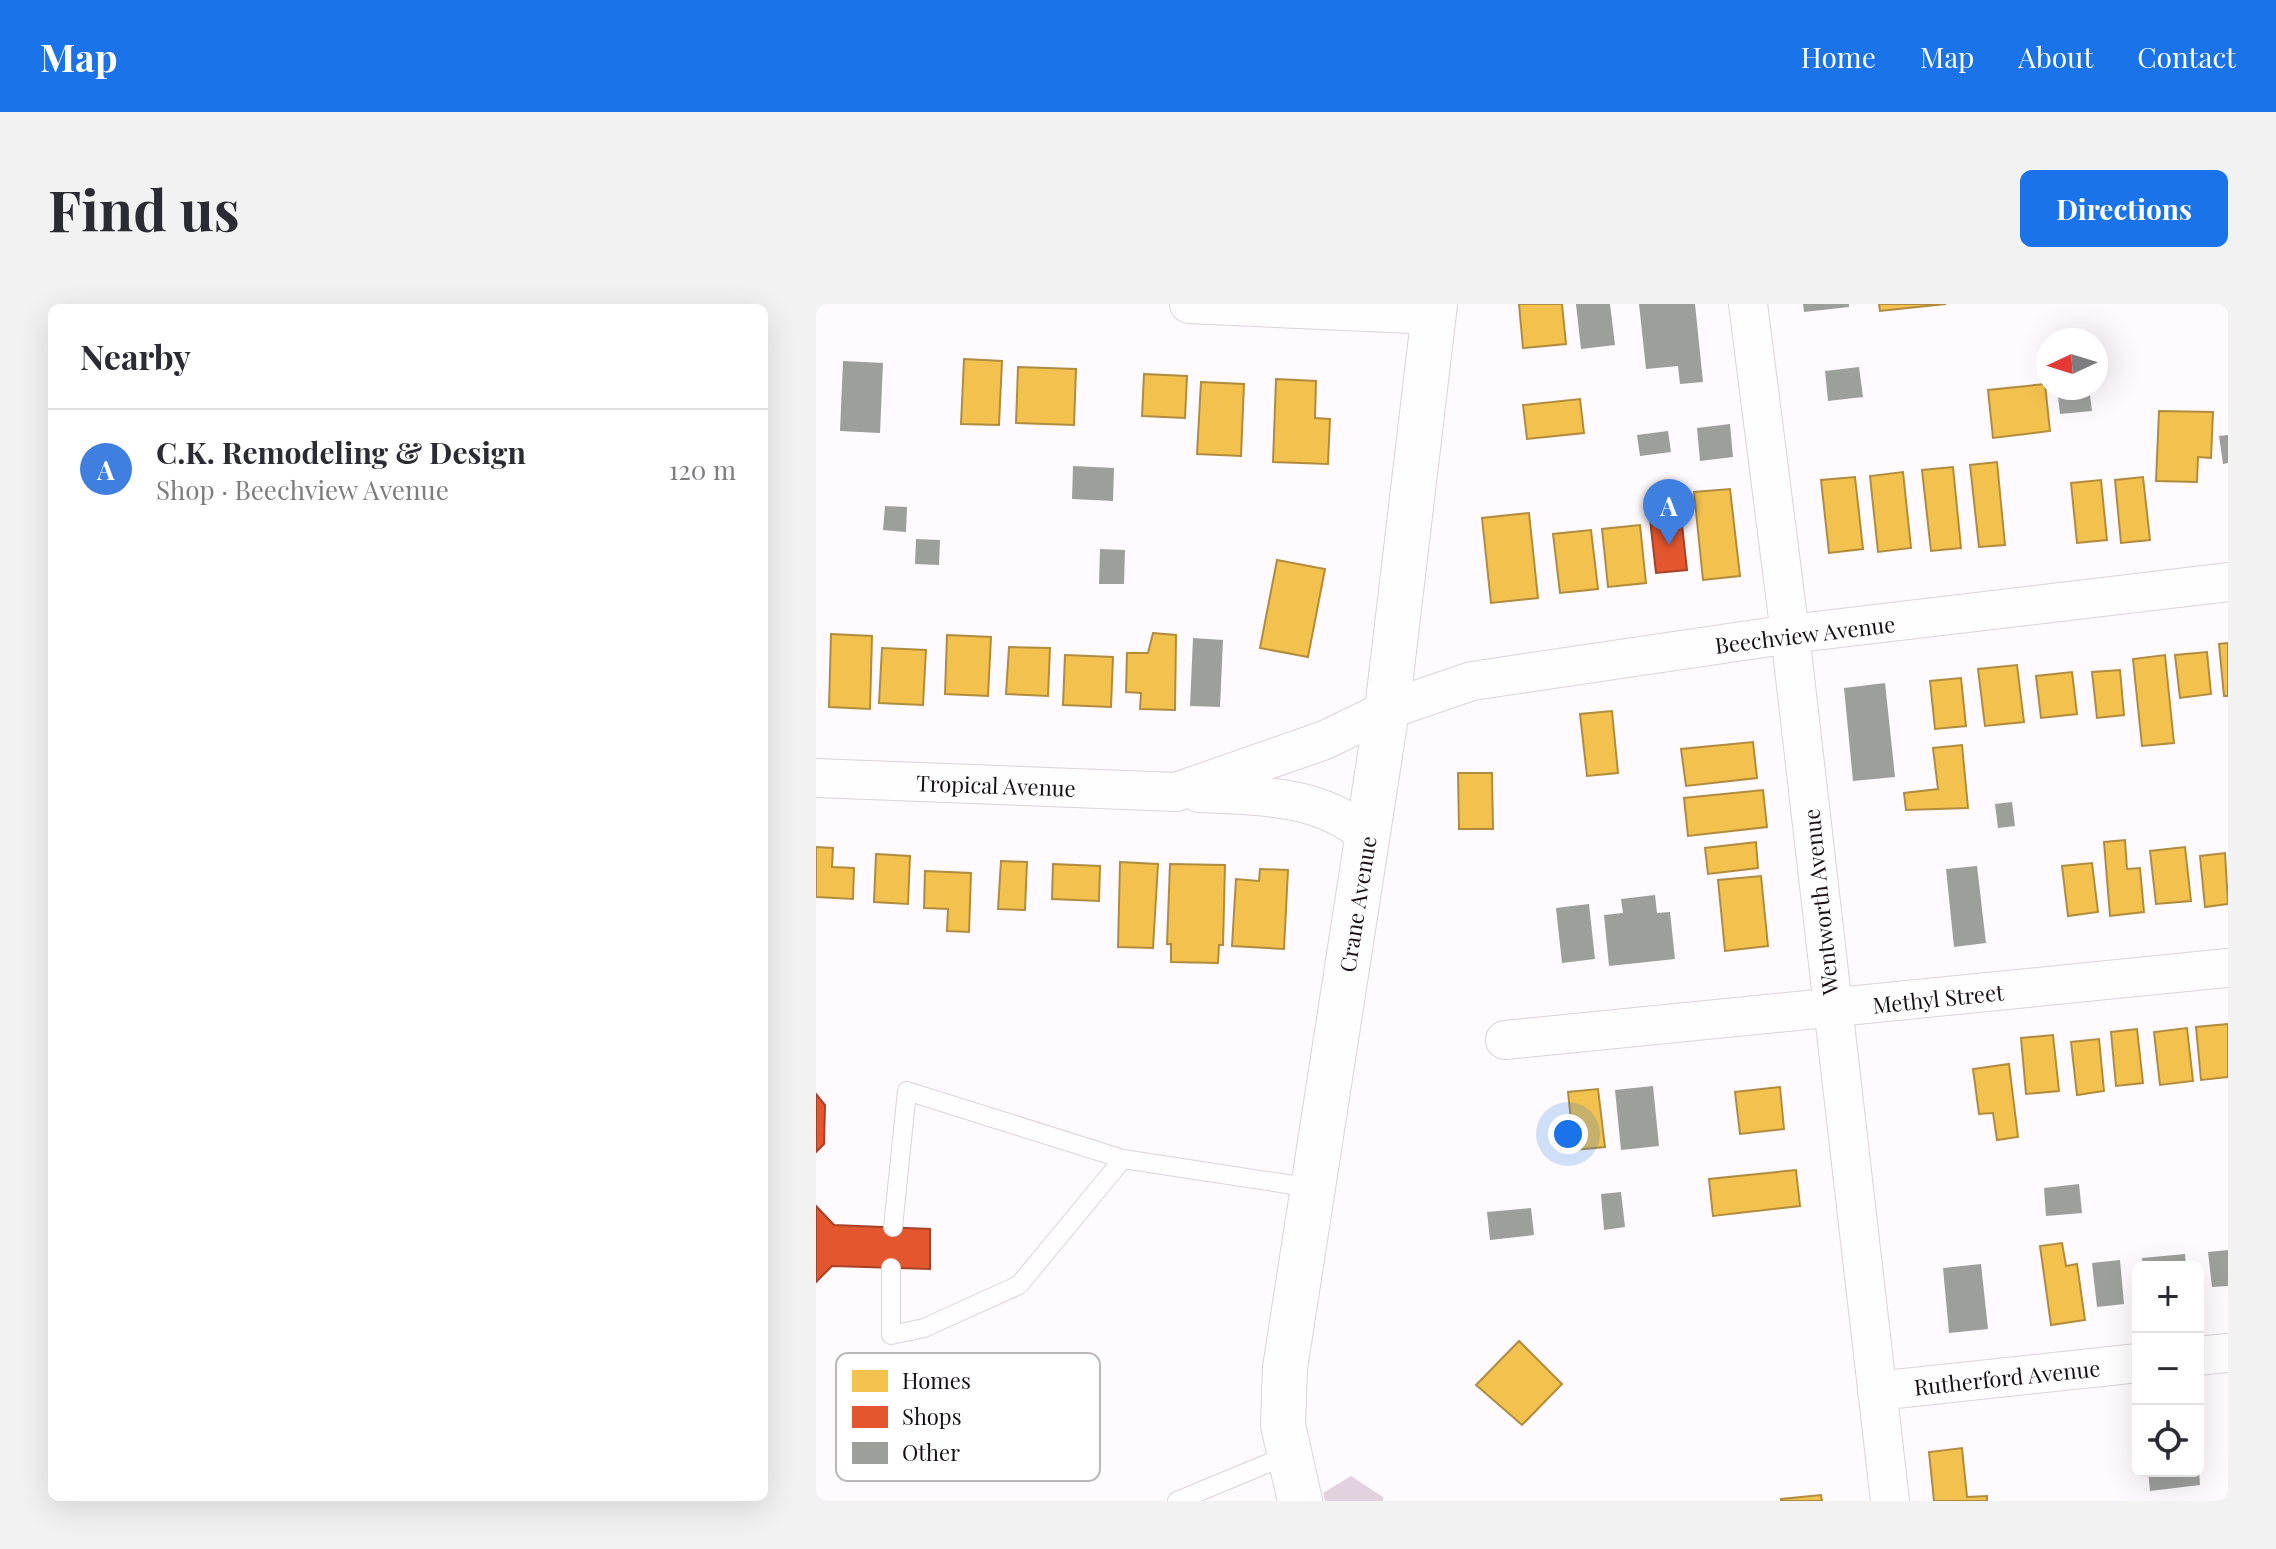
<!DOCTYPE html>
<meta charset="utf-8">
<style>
:root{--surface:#fff;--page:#f2f2f3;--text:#2b2b33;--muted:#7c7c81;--line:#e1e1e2;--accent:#1a73e8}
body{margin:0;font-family:"Playfair Display",serif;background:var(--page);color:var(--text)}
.controls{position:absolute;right:24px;bottom:24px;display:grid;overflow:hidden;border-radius:12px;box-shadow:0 8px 32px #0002}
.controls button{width:72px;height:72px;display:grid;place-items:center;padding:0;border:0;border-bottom:2px solid var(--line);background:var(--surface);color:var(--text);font:40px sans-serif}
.compass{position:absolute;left:1220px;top:24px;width:72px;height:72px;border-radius:50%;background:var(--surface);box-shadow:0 8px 32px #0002;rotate:266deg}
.you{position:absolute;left:752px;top:830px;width:28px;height:28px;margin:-20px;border:6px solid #fff;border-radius:50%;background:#1a73e8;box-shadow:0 0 0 12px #1a73e833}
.badge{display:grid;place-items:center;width:52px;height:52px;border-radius:50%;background:var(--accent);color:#fff;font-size:26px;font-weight:700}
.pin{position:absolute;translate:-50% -66px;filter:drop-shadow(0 2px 4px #0008)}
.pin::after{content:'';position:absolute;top:42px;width:28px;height:24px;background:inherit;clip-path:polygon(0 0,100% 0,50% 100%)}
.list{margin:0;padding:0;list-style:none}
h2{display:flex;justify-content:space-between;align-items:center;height:104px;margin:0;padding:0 32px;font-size:34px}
h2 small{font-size:26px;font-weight:400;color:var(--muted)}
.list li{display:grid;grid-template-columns:52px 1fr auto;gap:24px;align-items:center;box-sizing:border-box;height:120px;padding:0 32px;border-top:2px solid var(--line)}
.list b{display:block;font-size:30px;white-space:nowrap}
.list p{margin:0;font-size:26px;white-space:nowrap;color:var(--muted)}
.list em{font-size:26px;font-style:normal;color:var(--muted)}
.icon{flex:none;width:44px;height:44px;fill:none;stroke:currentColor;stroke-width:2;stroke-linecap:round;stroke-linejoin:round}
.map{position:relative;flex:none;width:1412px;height:1197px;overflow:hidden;border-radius:12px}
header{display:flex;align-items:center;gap:48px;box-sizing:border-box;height:112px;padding:0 40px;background:var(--accent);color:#fff}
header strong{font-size:38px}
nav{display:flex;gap:44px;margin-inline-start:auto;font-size:28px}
.intro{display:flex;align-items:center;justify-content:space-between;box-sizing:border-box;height:192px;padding:0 48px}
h1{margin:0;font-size:56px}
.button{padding:20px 36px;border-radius:12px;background:var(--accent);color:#fff;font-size:28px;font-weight:700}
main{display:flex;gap:48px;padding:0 48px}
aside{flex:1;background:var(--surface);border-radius:12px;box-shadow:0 8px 32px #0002}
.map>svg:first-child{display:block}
.forest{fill:#e2d1df}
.homes{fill:#f2c14e;stroke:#b18c3e;stroke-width:2}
.shops{fill:#e4572e;stroke:#a74127;stroke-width:2}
.building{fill:#9d9f9b}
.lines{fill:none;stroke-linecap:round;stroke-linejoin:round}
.lane-casing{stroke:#dbd3d9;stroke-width:20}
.street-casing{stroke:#dbd3d9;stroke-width:40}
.secondary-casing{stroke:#dbd3d9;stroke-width:46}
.lane{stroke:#fffeff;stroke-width:18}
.street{stroke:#fffeff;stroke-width:38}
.secondary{stroke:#fffeff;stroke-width:44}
.labels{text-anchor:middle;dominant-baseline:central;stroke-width:8;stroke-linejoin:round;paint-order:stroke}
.street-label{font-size:22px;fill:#190f17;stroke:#fff}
.key{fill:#fff;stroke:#bab7b9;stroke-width:2}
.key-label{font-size:22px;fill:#190f17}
</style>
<header>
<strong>Map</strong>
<nav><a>Home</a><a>Map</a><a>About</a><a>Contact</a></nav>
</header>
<div class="intro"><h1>Find us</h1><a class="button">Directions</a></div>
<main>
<aside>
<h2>Nearby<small></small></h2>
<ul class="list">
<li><span class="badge" style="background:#3f7fe0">A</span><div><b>C.K. Remodeling &amp; Design</b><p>Shop · Beechview Avenue</p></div><em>120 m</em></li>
</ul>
</aside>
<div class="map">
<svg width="1412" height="1197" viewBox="0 0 1412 1197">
<rect width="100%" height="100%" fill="#fefafd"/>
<path class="forest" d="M 535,1172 L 567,1193 L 567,1197 L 509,1197 L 507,1189 Z"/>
<path class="homes" d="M 703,0 L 746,0 L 750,40 L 707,44 Z
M 1063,0 L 1130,0 L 1064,7 Z
M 148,55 L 186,57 L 183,121 L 145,120 Z
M 202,63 L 260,65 L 258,121 L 200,119 Z
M 328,70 L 371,72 L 369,114 L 326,112 Z
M 460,75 L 500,77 L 499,114 L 514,115 L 512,160 L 457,158 Z
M 385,78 L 428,80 L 425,152 L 381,150 Z
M 1229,80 L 1234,127 L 1177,134 L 1172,86 Z
M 764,95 L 768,129 L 711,135 L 707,101 Z
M 1343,107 L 1397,108 L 1395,154 L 1382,153 L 1381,178 L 1340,177 Z
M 1181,158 L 1189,241 L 1163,243 L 1154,161 Z
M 1137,163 L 1145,244 L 1115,247 L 1106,166 Z
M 1087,168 L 1095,244 L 1062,248 L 1054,172 Z
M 1039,173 L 1047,245 L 1013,249 L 1005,176 Z
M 1327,173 L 1334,236 L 1305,239 L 1299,176 Z
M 1285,176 L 1291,236 L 1261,239 L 1255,179 Z
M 914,185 L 924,272 L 887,276 L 878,188 Z
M 713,209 L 722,294 L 675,299 L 666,214 Z
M 824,221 L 830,279 L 792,283 L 786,225 Z
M 775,226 L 782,285 L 744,289 L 737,230 Z
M 461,256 L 509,265 L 492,353 L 444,344 Z
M 337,329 L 360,331 L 359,406 L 324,405 L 325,389 L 310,388 L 311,349 L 332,349 Z
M 15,330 L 56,332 L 54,405 L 13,403 Z
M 131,331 L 175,333 L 172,392 L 129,390 Z
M 1412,339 L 1412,392 L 1408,392 L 1403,340 Z
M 193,343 L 234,344 L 232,392 L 190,390 Z
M 66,344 L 110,346 L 107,401 L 63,399 Z
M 1391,348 L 1395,390 L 1364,394 L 1359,351 Z
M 249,351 L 297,353 L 295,403 L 247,401 Z
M 1349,351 L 1358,439 L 1326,442 L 1317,355 Z
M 1201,361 L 1208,418 L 1169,422 L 1162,365 Z
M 1304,366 L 1308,411 L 1281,414 L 1276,368 Z
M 1256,368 L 1261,410 L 1225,414 L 1220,372 Z
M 1145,374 L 1150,422 L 1119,425 L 1114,377 Z
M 796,407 L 802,469 L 771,472 L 764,410 Z
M 937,438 L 941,474 L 870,482 L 865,445 Z
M 1146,441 L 1152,504 L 1090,506 L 1088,489 L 1122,485 L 1117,444 Z
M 642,469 L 676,469 L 677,525 L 643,525 Z
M 947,486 L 951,523 L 872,532 L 868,494 Z
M 1309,536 L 1311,565 L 1324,564 L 1328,608 L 1294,612 L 1288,538 Z
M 940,538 L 942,564 L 892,570 L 889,544 Z
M 0,543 L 17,544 L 16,563 L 38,564 L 37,595 L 0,593 Z
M 1369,543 L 1375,597 L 1340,600 L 1334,547 Z
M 1409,549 L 1412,600 L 1389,603 L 1384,552 Z
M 60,550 L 94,552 L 92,600 L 58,598 Z
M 185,557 L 211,558 L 209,606 L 182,605 Z
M 304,558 L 342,560 L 337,644 L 302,643 Z
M 1276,559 L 1282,608 L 1252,612 L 1246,562 Z
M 237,560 L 284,562 L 283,597 L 236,595 Z
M 354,560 L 409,561 L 407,641 L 403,641 L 402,659 L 355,658 L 355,640 L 351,640 Z
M 444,565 L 472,566 L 468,645 L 416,642 L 420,575 L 443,577 Z
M 109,567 L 155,569 L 153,628 L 131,627 L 132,605 L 108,604 Z
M 945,572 L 952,642 L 909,647 L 902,576 Z
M 1412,720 L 1412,773 L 1385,776 L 1380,723 Z
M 1371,724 L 1377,777 L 1344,781 L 1338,728 Z
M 1321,725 L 1327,779 L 1300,782 L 1295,728 Z
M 1237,731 L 1243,787 L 1210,790 L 1205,734 Z
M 1283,735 L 1288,787 L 1261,791 L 1255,738 Z
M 1193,760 L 1202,833 L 1181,836 L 1177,809 L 1163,810 L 1157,765 Z
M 964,783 L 968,825 L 924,830 L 919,788 Z
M 782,785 L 789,843 L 758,846 L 752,788 Z
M 980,866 L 984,902 L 897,912 L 893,875 Z
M 1246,939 L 1250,962 L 1261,960 L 1269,1016 L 1235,1021 L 1224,942 Z
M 703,1037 L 746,1080 L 706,1121 L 660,1081 Z
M 1146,1144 L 1151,1193 L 1171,1192 L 1171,1197 L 1118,1197 L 1113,1148 Z
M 1005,1191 L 1006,1197 L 965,1197 L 965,1195 Z"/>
<path class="shops" d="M 865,212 L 871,266 L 840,269 L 834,215 Z
M 0,790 L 9,801 L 8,840 L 0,848 Z
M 0,902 L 18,921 L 114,925 L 114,965 L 16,962 L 0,978 Z"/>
<path class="building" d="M 760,0 L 794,0 L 799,41 L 765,45 Z
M 823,0 L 879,0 L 887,78 L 864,80 L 862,62 L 830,65 Z
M 987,0 L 1033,0 L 1033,3 L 988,8 Z
M 27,57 L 67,59 L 64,129 L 24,127 Z
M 1043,63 L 1047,93 L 1012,97 L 1009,67 Z
M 1241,84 L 1273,84 L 1276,107 L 1244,110 Z
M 914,120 L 917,153 L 884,157 L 881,124 Z
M 852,127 L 855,148 L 824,152 L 821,131 Z
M 1412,131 L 1412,159 L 1407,160 L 1403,132 Z
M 257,162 L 298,164 L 297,197 L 256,195 Z
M 69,202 L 91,203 L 90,228 L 67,226 Z
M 100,235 L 124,236 L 123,261 L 99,260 Z
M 284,245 L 309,246 L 308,280 L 283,280 Z
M 377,334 L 407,336 L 404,403 L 374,402 Z
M 1069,379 L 1079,473 L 1037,477 L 1028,384 Z
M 1196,498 L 1199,522 L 1182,524 L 1179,500 Z
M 1161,562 L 1170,639 L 1138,643 L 1130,565 Z
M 839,591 L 841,609 L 854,608 L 859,655 L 793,662 L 788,611 L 807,609 L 805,595 Z
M 773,600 L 779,655 L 746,659 L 740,604 Z
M 837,782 L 843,842 L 805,846 L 799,786 Z
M 1263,880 L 1266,909 L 1230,912 L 1228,884 Z
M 805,888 L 809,923 L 788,926 L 785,890 Z
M 715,904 L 718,931 L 674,936 L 671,908 Z
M 1412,946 L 1412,982 L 1396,983 L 1392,948 Z
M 1369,950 L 1370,963 L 1327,963 L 1326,954 Z
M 1304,956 L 1308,1000 L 1281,1003 L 1276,959 Z
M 1165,960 L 1172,1025 L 1133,1029 L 1127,964 Z
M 1332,1167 L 1383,1167 L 1384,1181 L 1334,1187 Z"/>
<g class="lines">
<g class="lane-casing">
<path id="lane" d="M 77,923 L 91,787 L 307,855 L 497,884
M 75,964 L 75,1031 L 108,1024 L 203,981 L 307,855
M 361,1197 L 472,1151"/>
</g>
<g class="street-casing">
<path id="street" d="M 373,0 L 619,11
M 932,0 L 974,330 L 1074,1197
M 0,474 L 360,488 L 509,436 L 571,406 L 656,377 L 974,330 L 1412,278
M 383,489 C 444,492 503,490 552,532
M 689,736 L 1412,664
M 1382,1052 L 1412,1049
M 1061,1087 L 1322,1059"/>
</g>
<g class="secondary-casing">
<path id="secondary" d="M 484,1197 L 467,1121 L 469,1064 L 571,406 L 619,0"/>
</g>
<use href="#lane" class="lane"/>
<use href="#street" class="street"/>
<use href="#secondary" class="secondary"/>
</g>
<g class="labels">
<g class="street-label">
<text transform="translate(989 330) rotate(-7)">Beechview Avenue</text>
<text transform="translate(180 481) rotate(2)">Tropical Avenue</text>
<text transform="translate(1004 598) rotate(-96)">Wentworth Avenue</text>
<text transform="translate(541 600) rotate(-81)">Crane Avenue</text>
<text transform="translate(1122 694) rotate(-6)">Methyl Street</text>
<text transform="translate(1191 1073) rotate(-6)">Rutherford Avenue</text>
</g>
</g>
<rect x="20" y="1049" width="264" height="128" rx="12" class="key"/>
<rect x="36" y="1066" width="36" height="22" fill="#f2c14e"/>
<rect x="36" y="1102" width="36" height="22" fill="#e4572e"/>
<rect x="36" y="1138" width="36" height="22" fill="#9d9f9b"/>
<g class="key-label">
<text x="86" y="1085">Homes</text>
<text x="86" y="1121">Shops</text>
<text x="86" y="1157">Other</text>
</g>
</svg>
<div class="controls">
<button>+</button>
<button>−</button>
<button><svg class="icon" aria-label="locate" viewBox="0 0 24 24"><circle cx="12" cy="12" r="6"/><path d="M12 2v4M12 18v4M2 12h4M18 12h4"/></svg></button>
</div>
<svg class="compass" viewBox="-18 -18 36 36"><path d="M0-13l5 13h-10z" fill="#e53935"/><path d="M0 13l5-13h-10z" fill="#7c7c81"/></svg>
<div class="you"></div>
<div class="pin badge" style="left:853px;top:241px;background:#3f7fe0">A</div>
</div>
</main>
